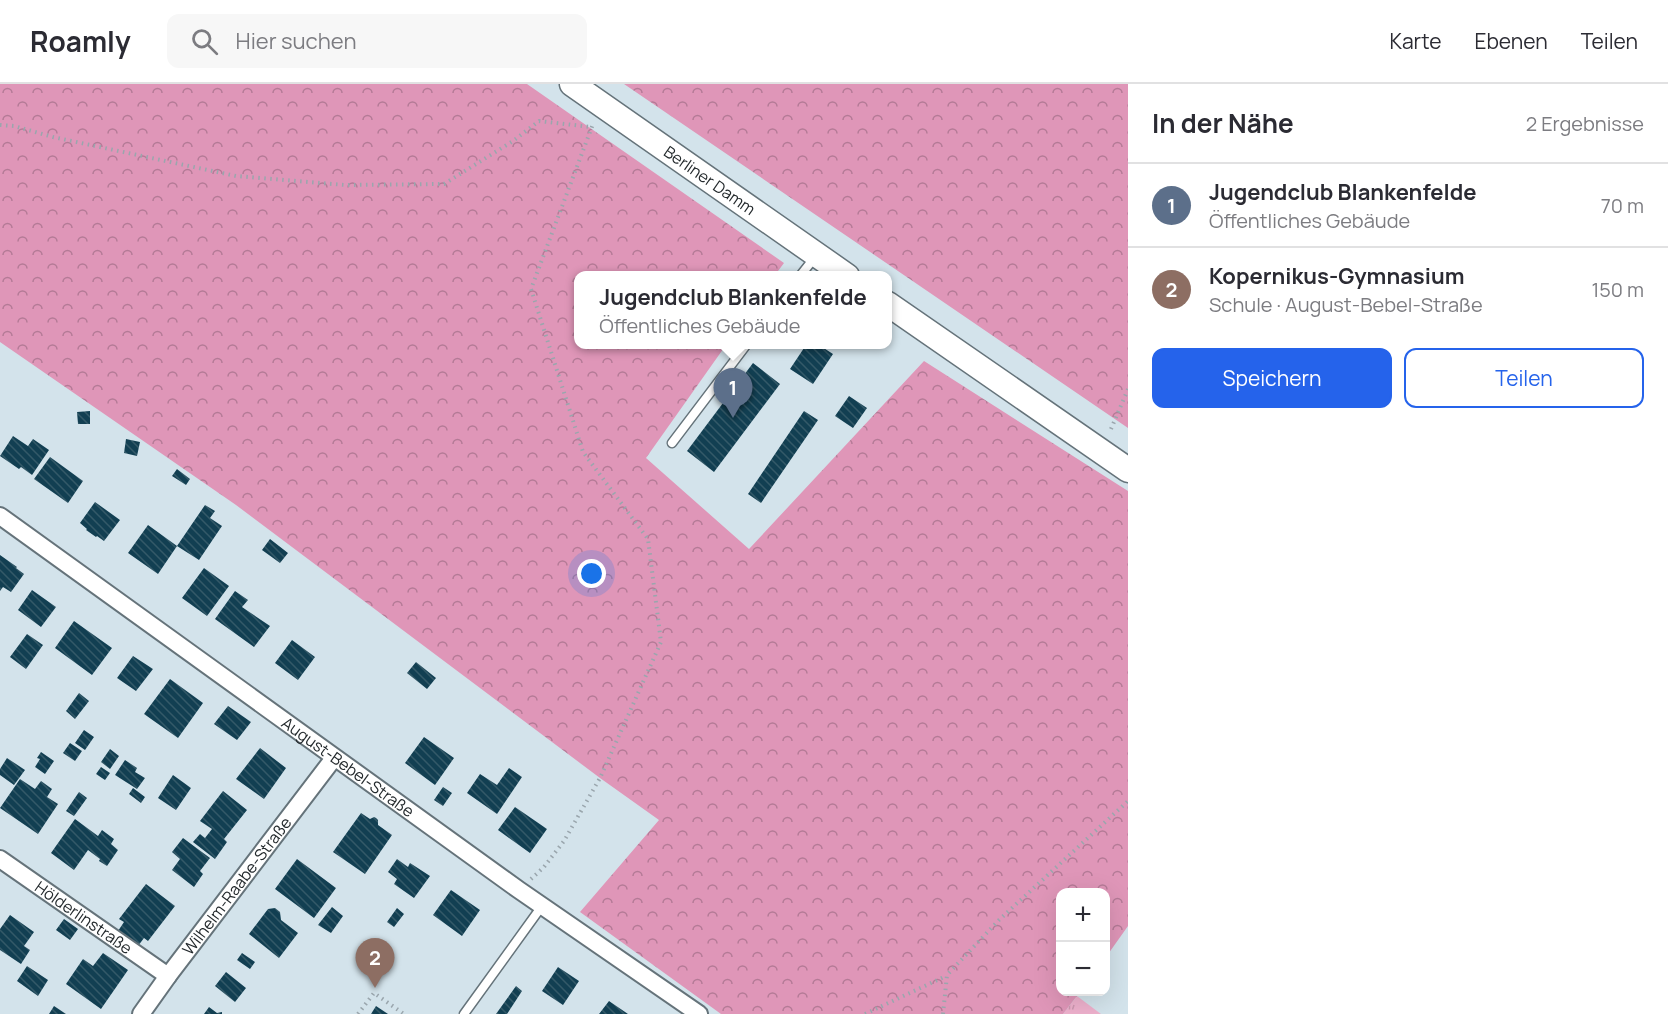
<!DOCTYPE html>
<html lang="de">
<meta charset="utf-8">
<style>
:root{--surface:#fff;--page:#f7f7f7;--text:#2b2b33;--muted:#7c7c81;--line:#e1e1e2;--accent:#2563eb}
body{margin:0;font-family:Manrope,sans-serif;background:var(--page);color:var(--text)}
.controls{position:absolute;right:18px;bottom:18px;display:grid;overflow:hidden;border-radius:12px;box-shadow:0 6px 24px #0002}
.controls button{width:54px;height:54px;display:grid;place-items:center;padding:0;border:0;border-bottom:2px solid var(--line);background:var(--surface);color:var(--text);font:30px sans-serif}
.you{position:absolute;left:592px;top:490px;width:21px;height:21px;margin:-15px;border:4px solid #fff;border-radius:50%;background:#1a73e8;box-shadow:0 0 0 9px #1a73e833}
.badge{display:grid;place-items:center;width:39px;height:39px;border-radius:50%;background:var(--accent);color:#fff;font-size:20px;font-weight:700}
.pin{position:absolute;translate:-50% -50px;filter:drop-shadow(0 2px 3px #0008)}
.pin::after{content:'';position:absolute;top:32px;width:21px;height:18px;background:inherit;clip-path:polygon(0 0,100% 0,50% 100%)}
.popup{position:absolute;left:574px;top:187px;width:318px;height:78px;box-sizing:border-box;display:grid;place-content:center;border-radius:12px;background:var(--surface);filter:drop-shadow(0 2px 4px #0005);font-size:20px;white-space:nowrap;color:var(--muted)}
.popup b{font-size:22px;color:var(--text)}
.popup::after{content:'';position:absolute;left:50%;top:100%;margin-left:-12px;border:12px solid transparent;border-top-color:var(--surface)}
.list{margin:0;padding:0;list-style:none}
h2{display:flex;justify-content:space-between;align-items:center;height:78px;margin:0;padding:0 24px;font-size:26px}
h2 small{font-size:20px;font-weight:400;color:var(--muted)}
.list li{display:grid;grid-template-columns:39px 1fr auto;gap:18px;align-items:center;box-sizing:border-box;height:84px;padding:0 24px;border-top:2px solid var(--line)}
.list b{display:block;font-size:22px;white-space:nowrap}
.list p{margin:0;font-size:20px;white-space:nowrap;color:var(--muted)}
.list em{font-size:20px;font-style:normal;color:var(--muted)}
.actions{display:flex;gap:12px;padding:18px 24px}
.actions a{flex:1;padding:14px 0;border:2px solid var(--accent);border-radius:12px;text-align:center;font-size:21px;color:var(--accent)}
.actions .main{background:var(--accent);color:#fff}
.icon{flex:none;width:33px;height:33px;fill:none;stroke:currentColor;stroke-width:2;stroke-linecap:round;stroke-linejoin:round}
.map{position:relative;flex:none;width:1128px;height:930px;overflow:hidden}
header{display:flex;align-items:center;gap:36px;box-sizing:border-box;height:84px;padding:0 30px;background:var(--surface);border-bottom:2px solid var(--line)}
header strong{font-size:28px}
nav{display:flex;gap:33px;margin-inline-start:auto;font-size:21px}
.search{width:420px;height:54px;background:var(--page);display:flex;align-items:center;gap:15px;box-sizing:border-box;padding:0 21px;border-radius:12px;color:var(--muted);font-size:22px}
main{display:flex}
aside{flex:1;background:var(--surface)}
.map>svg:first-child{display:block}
.grass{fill:url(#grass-tufts)}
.forest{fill:url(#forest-crowns)}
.building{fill:url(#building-back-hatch)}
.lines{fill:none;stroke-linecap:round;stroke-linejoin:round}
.service-casing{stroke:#65737a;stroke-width:11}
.minor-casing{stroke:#65737a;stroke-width:20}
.secondary-casing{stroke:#65737a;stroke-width:27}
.path{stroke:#9aa6ad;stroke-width:4;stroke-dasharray:1.5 4.5;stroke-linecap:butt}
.service{stroke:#fff;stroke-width:8}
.minor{stroke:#fff;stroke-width:16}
.secondary{stroke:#fff;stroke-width:24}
.labels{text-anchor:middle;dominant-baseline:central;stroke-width:6;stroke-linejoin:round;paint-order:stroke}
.street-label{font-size:16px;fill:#23292c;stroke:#e0f0f8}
</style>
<header>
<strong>Roamly</strong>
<div class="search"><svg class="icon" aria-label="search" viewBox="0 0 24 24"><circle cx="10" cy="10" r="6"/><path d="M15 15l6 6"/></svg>Hier suchen</div>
<nav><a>Karte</a><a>Ebenen</a><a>Teilen</a></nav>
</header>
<main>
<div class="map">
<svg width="1128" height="930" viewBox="0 0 1128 930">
<defs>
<pattern id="grass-tufts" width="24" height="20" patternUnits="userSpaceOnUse" patternTransform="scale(1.5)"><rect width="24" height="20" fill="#eeb1cd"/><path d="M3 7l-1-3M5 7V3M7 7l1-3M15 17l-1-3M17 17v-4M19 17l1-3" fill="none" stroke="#cc98b0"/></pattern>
<pattern id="forest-crowns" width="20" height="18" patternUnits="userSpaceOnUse" patternTransform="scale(1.5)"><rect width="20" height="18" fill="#df96b8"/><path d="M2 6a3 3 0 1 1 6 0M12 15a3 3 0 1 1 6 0" fill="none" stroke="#b47a96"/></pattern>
<pattern id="building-back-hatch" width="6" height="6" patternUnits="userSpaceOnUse" patternTransform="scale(1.5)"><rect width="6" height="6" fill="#123f52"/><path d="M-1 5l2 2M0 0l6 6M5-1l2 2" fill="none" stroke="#345968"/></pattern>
</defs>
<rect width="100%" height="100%" fill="#d3e3eb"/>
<path class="grass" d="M 1077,912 L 1101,930 L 1063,930 Z"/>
<path class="forest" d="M 0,0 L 527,0 L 784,179 L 775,191 L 578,192 L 578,260 L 726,261 L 646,374 L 749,465 L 924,277 L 1128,407 L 1128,842 L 1106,873 L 1106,808 L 1060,808 L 1060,908 L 1080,908 L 1063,930 L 721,930 L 580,828 L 659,736 L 600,694 L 236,421 L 0,258 Z
M 624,0 L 1128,0 L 1128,344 Z"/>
<path class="building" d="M 806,261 L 819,261 L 833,270 L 813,300 L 790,285 Z
M 753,279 L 780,300 L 714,388 L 687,367 Z
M 849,312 L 867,324 L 853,344 L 835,332 Z
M 90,327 L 90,340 L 78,340 L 77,328 Z
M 804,327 L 818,336 L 761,419 L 748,410 Z
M 13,352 L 28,362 L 33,355 L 49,366 L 32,391 L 21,383 L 19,385 L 0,372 Z
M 126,355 L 140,358 L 137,372 L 124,369 Z
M 50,373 L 83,397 L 68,419 L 34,395 Z
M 177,385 L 190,395 L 186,401 L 172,392 Z
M 95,418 L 120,436 L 104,457 L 97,452 L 96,453 L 86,446 L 87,445 L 80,439 Z
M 205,421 L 215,427 L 210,434 L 222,442 L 199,476 L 177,462 L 158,490 L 128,469 L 148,441 L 177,462 Z
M 270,455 L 288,469 L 280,479 L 262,466 Z
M 0,471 L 17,483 L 16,484 L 24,490 L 11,508 L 3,503 L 0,507 Z
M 204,484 L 229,502 L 207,532 L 182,514 Z
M 32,506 L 56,523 L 41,543 L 18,526 Z
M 235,507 L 248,516 L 242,523 L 270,542 L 254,563 L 215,535 Z
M 74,537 L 112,564 L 92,591 L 55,564 Z
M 27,550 L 43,561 L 26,585 L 10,573 Z
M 292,556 L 315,573 L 298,596 L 275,579 Z
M 133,572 L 153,585 L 136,607 L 117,594 Z
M 416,578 L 436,594 L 427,605 L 407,589 Z
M 170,595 L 203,619 L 178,654 L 144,630 Z
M 79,609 L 89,617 L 75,635 L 66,627 Z
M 228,622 L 251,638 L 237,656 L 214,640 Z
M 84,646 L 94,653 L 85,666 L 75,659 Z
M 424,653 L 454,674 L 435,701 L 405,679 Z
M 70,659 L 82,667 L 75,677 L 63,669 Z
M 260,664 L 286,684 L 264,715 L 236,695 Z
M 110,665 L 119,672 L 110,685 L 101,678 Z
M 41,668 L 54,677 L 45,690 L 35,683 L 40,675 L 37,674 Z
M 7,674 L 25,686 L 14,701 L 0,691 L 0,685 Z
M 125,676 L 137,684 L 135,688 L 145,694 L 137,705 L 115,691 Z
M 101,683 L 110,689 L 105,696 L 96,690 Z
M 509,684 L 522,693 L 497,730 L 467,709 L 480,690 L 497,701 Z
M 173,691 L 191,704 L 176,726 L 158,714 Z
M 20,695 L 35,705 L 41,697 L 52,705 L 47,713 L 58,720 L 38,750 L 0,724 Z
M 443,703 L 452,709 L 443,722 L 434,716 Z
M 133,704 L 145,713 L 141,719 L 129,710 Z
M 223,707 L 247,726 L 224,755 L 227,758 L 215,775 L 193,758 L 200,750 L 205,754 L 212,745 L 200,737 Z
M 79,708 L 87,714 L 74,732 L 66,727 Z
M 515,723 L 547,745 L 530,769 L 498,746 Z
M 361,729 L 370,735 L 374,733 L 376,734 L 378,736 L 378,741 L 392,751 L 365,790 L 333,768 Z
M 75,735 L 98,752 L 102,746 L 114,755 L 111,760 L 118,766 L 107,782 L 99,777 L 100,775 L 88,766 L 74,786 L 51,769 Z
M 183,754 L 210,774 L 200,787 L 203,790 L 194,803 L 172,786 L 180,775 L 172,768 Z
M 297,775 L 336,804 L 314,834 L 275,805 Z
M 397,775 L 408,783 L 410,779 L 430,792 L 414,814 L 394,800 L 397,795 L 388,788 Z
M 146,800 L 175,822 L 148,857 L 144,854 L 138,862 L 118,847 L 124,838 L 119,835 Z
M 451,806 L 480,826 L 462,852 L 433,831 Z
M 332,823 L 343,832 L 331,849 L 318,841 Z
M 275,824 L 280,828 L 281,836 L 298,849 L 279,874 L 249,850 L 268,825 Z
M 397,824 L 404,830 L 394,843 L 387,838 Z
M 10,831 L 34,848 L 24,862 L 30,866 L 21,880 L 0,866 L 0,845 Z
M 64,835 L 78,845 L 70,856 L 56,846 Z
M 103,869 L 128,886 L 101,925 L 66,900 L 83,875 L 93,882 Z
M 242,869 L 255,878 L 250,885 L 237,876 Z
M 27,882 L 48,896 L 38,912 L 17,897 Z
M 558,883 L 579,897 L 563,921 L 542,907 Z
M 226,888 L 246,904 L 235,918 L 215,902 Z
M 516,902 L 522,907 L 507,930 L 496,930 Z
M 609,917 L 628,930 L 599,930 Z
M 54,922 L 66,930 L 49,930 Z
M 376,922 L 388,930 L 371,930 Z
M 209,923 L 217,929 L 222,928 L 222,930 L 204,930 Z"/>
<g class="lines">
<g class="service-casing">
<path id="service" d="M 800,192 L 815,173
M 672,359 L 747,260
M 464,930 L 542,822"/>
</g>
<g class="minor-casing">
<g id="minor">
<path id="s1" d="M 0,432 L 519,806 L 699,930"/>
<path id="s2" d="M 0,775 L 168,892"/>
<path id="s3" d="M 141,930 L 168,892 L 334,674"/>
</g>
</g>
<g class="secondary-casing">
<g id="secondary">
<path id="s4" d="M 572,0 L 847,192"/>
<path d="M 888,220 L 1128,386"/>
</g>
</g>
<path class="path" d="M 0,41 L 14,42 L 53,53 L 236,92 L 345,101 L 444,100 L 513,57 L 539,37 L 591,43
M 1111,345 L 1128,305
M 531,795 L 544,783 L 564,757 L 600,694 L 661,558 L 648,455 L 583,368 L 531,205 L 593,40
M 358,930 L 374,909 L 404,930
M 865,930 L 946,892
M 943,930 L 947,891 L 999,836 L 1128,717"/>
<use href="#service" class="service"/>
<use href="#minor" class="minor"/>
<use href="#secondary" class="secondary"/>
</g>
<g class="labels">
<g class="street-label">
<text stroke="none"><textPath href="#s4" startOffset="168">Berliner Damm</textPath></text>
<text stroke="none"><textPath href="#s1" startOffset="429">August-Bebel-Straße</textPath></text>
<text stroke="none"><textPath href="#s3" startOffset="160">Wilhelm-Raabe-Straße</textPath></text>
<text stroke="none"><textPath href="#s2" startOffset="102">Hölderlinstraße</textPath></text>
</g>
</g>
</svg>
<div class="controls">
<button>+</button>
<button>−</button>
</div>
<div class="you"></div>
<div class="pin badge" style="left:733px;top:334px;background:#5c6f8a">1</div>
<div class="popup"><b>Jugendclub Blankenfelde</b>Öffentliches Gebäude</div>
<div class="pin badge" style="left:375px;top:904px;background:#8d6e63">2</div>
</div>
<aside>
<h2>In der Nähe<small>2 Ergebnisse</small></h2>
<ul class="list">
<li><span class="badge" style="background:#5c6f8a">1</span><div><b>Jugendclub Blankenfelde</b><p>Öffentliches Gebäude</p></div><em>70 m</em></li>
<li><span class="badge" style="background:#8d6e63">2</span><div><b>Kopernikus-Gymnasium</b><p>Schule · August-Bebel-Straße</p></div><em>150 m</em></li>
</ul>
<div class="actions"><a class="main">Speichern</a><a>Teilen</a></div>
</aside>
</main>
